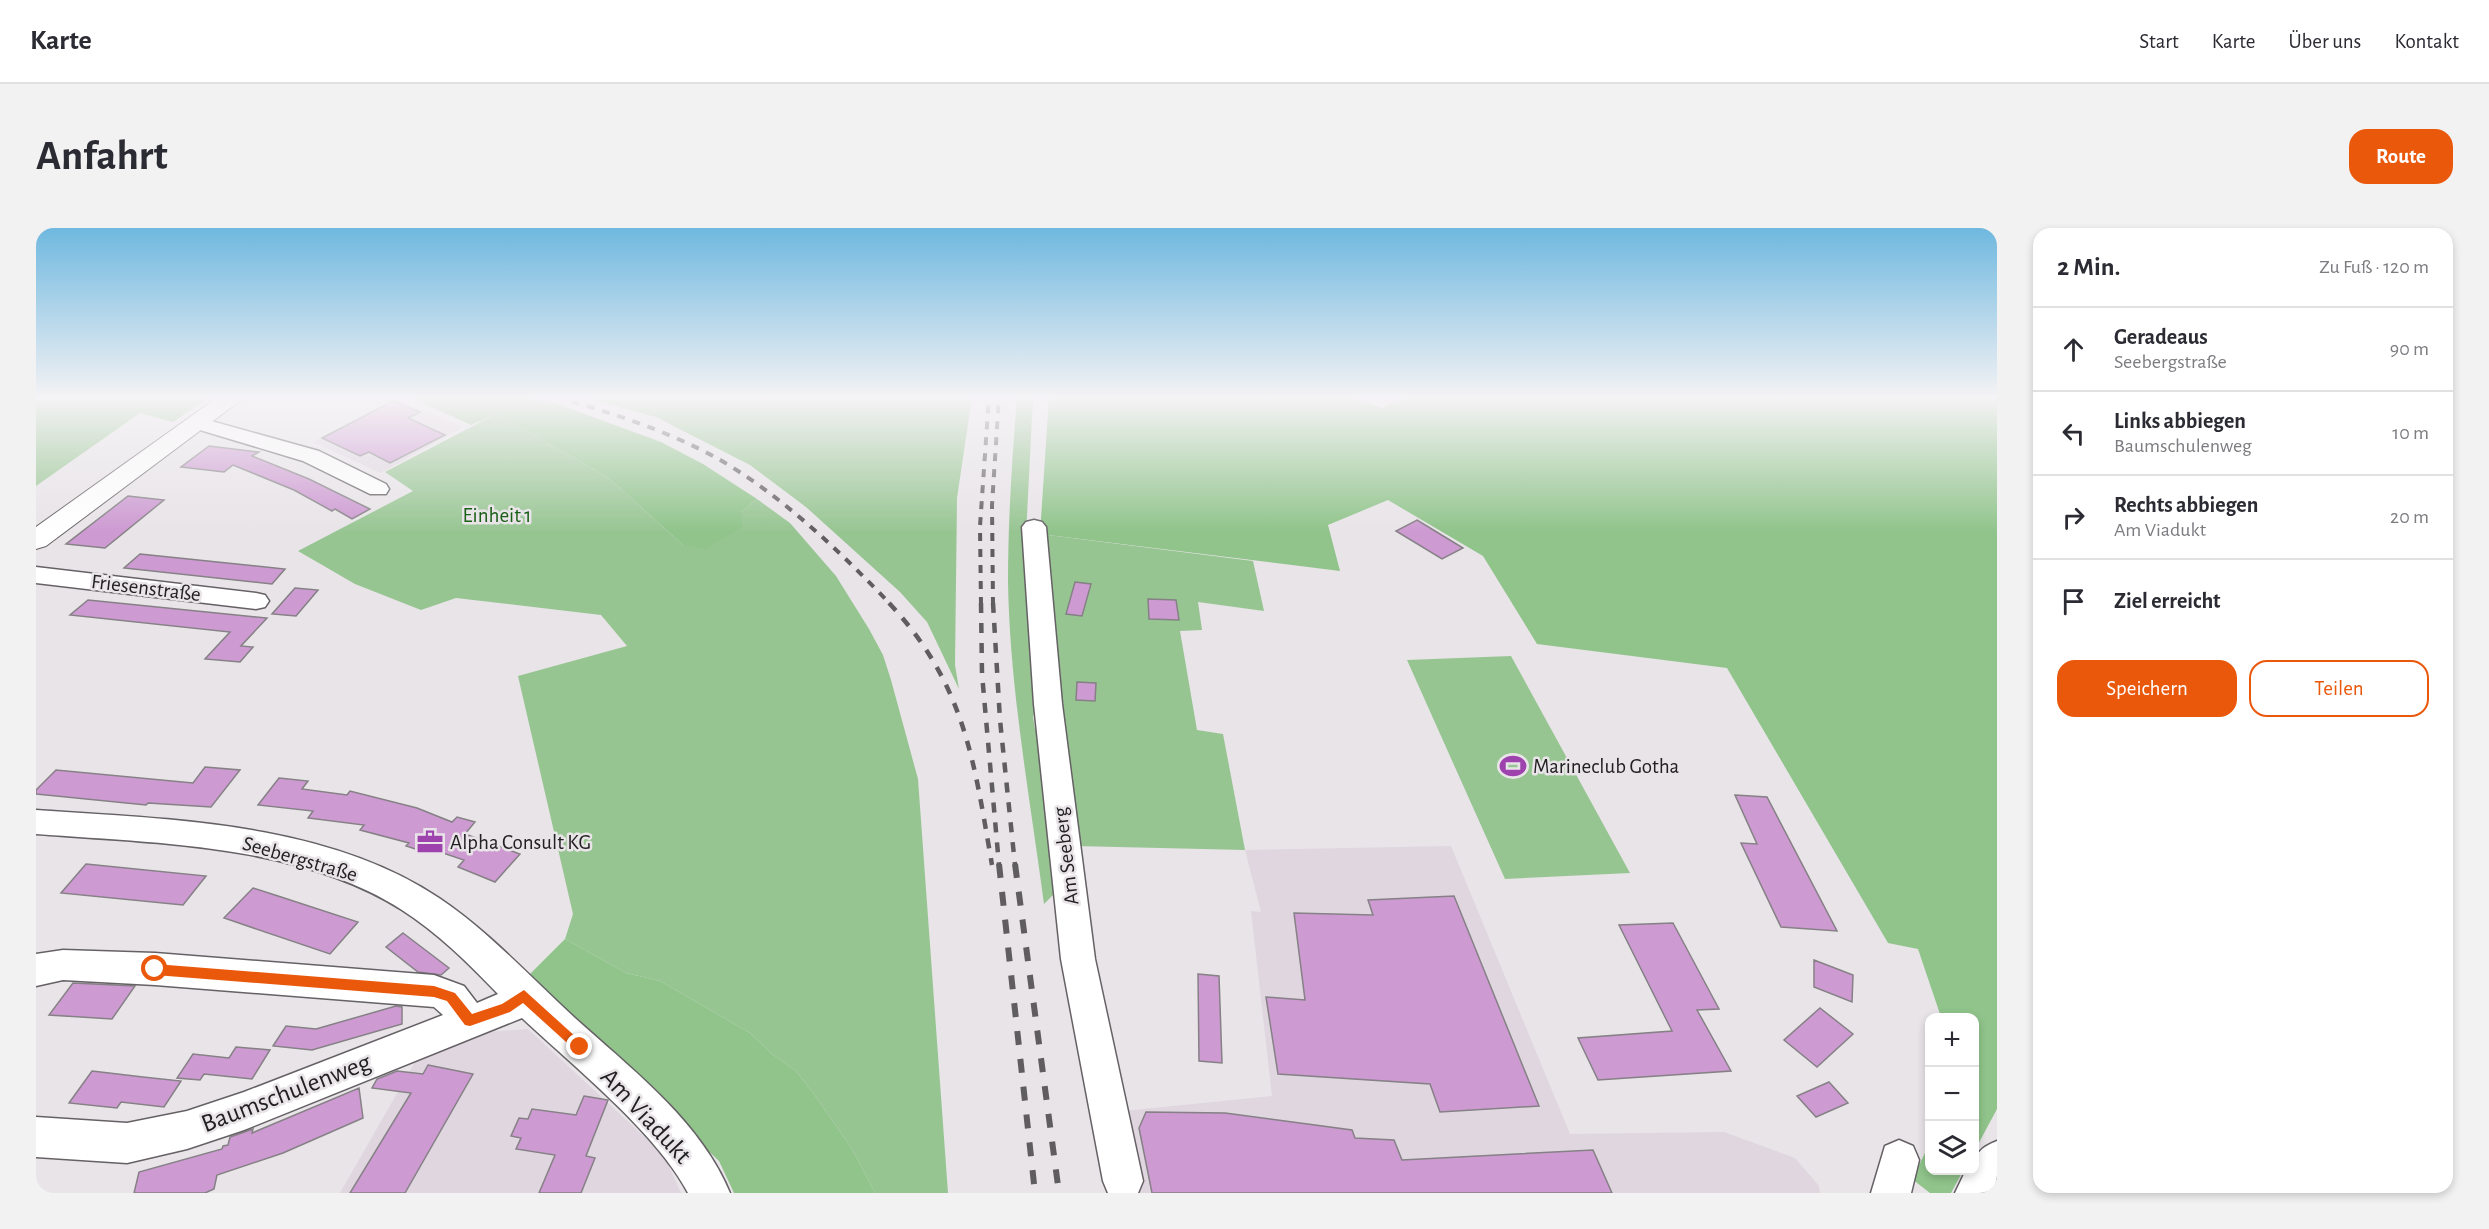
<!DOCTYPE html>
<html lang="de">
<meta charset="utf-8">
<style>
:root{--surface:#fff;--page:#f2f2f3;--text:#2b2b33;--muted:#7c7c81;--line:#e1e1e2;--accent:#ea580c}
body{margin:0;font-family:"Alegreya Sans",sans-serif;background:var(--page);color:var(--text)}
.controls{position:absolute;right:18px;bottom:18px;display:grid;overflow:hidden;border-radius:12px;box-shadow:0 3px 9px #0003}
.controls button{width:54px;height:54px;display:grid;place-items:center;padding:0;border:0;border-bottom:2px solid var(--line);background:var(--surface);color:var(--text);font:30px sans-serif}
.stop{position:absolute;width:18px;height:18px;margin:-14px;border:4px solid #ea580c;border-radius:50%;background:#fff}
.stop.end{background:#ea580c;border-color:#fff;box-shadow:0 2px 6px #0008}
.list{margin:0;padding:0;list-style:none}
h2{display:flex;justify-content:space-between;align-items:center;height:78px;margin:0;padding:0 24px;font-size:26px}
h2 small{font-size:20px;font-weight:400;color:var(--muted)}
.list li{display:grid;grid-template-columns:39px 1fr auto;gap:18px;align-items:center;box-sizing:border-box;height:84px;padding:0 24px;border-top:2px solid var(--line)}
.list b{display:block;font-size:22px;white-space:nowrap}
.list p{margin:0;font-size:20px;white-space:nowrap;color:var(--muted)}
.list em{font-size:20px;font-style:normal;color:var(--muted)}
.actions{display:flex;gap:12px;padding:18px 24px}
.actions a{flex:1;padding:14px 0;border:2px solid var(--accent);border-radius:18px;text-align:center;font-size:21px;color:var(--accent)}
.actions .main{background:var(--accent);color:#fff}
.icon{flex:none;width:33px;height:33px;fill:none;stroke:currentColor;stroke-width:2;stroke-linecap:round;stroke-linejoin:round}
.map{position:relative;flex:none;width:1961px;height:965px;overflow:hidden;border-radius:18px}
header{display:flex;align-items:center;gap:36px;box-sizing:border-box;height:84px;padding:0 30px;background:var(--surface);border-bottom:2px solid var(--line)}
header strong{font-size:28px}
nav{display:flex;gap:33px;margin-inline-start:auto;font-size:21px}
.intro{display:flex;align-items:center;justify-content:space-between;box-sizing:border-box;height:144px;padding:0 36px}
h1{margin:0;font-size:42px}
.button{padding:15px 27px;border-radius:18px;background:var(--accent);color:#fff;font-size:21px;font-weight:700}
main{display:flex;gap:36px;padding:0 36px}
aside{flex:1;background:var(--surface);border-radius:18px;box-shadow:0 3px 9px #0003}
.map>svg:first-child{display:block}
.built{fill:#dfd6e0}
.green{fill:#97c592}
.forest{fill:#90c48b}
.building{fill:#cd9ad2;stroke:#858185;stroke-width:1.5}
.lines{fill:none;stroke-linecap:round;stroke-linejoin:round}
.minor-casing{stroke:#656165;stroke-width:3}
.major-casing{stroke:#656165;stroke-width:2}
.minor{fill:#fff;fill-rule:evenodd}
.major{fill:#fff;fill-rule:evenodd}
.rail-far2{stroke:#5f5d5f;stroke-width:4;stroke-dasharray:8 8;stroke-linecap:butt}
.rail-far1{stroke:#5f5d5f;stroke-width:4.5;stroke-dasharray:10 10;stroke-linecap:butt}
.rail{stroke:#5f5d5f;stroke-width:6;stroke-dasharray:14 14;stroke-linecap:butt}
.route{fill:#ea580c}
.labels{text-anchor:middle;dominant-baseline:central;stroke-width:5;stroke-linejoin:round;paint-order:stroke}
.park-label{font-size:21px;fill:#1a6017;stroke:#e8e4e8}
.street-label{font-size:21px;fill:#222122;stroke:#e8e4e8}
.poi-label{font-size:21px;fill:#222122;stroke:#e8e4e8;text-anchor:start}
.near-street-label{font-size:26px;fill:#222122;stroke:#e8e4e8}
</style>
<header>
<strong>Karte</strong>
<nav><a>Start</a><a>Karte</a><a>Über uns</a><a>Kontakt</a></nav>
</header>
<div class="intro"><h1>Anfahrt</h1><a class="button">Route</a></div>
<main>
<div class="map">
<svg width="1961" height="965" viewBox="0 0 1961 965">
<rect width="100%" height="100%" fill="#e8e4e8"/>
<path class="built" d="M 360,171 L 427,199 L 345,245 L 277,214 Z
M 1415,618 L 1534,906 L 1688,904 L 1759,930 L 1783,958 L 1784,965 L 1079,965 L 1058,886 L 1236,868 L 1215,683 L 1225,684 L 1209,622 Z
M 492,801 L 628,927 L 645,965 L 304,965 L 383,827 L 436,805 Z"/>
<path class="green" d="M 0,169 L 174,169 L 137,194 L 104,185 L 0,258 Z
M 546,169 L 936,169 L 921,270 L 919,437 L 923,461 L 891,394 L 864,364 L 770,279 L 714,237 L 620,189 Z
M 981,169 L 997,169 L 990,307 L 1004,463 L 997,489 L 999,501 L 1011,518 L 1020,664 L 1008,676 C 994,570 974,462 972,355 C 972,293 976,231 981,169 Z
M 460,186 L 573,250 L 647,317 L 705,284 L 721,271 L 754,295 L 800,348 L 833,401 L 847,427 L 855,452 L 882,551 L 912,965 L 839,965 L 816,921 L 780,869 L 760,843 L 736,826 L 714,805 L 624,753 L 590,745 L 529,711 L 537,686 L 482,448 L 591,418 L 565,387 L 420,370 L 385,382 L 319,356 L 262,323 L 377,263 L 349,244 Z
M 1004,306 L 1217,333 L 1228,383 L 1162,374 L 1166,402 L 1144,403 L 1161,502 L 1187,506 L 1209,622 L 1039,618 Z
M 1475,428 L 1594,645 L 1469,651 L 1371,432 Z"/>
<path class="forest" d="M 374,169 L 492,169 L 527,178 L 625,214 L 667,236 L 721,271 L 705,284 L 706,299 L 669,321 L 647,317 L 573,250 L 460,186 L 435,197 Z
M 1013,169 L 1314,169 L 1346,180 L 1368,169 L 1961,169 L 1961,881 L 1939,922 L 1938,790 L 1905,789 L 1882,721 L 1852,715 L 1691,440 L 1501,416 L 1447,328 L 1352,272 L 1292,297 L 1304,343 L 1004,306 Z
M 529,711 L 590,745 L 624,753 L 714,805 L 736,826 L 760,843 L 780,869 L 816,921 L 839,965 L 698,965 L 683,933 L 637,889 L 598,844 L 491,749 Z
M 1893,917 L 1894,942 L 1927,943 L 1915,965 L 1894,965 L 1876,951 Z"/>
<path class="building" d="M 357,173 L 384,184 L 372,190 L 409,207 L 354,235 L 333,224 L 324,228 L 286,210 Z
M 173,218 L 223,224 L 216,228 L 273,251 L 334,281 L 316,291 L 299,281 L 296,283 L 258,262 L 197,237 L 188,244 L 145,239 Z
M 92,268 L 128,272 L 69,320 L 30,316 Z
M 1381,292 L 1427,320 L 1406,331 L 1360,303 Z
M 104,326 L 249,341 L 236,356 L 88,340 Z
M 1039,354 L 1055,356 L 1046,388 L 1030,386 Z
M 259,360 L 282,362 L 260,388 L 236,386 Z
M 1112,371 L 1140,372 L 1143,392 L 1113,391 Z
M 52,372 L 231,390 L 205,418 L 217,419 L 204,434 L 169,431 L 194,404 L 34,387 Z
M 1041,454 L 1060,455 L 1059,473 L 1040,472 Z
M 169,539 L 204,542 L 175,579 L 112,575 L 110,577 L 0,566 L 0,562 L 20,542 L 157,555 Z
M 243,550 L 272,553 L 266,561 L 311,567 L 314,563 L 381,580 L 416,594 L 421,589 L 439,594 L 429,606 L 484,626 L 459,654 L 422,639 L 428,632 L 392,620 L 389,624 L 370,618 L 373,615 L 324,602 L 328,597 L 272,590 L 277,583 L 222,577 Z
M 1699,567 L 1731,569 L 1801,703 L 1745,699 L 1705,615 L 1721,616 Z
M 50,636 L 170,648 L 147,677 L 25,665 Z
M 217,660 L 242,668 L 322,694 L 294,726 L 188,690 Z
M 1418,668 L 1503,878 L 1404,884 L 1394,856 L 1242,846 L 1230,769 L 1269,772 L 1258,685 L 1337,687 L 1332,672 Z
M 1637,695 L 1683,781 L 1661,782 L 1695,843 L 1562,852 L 1542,810 L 1636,803 L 1583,697 Z
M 367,705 L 413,740 L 405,747 L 382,744 L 350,719 Z
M 1778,732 L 1817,747 L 1816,774 L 1778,759 Z
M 1162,746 L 1183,748 L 1186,835 L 1163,833 Z
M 37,755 L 99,758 L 76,791 L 13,787 Z
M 360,778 L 366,779 L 366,796 L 276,822 L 237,818 L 250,798 L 280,801 Z
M 1784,780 L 1817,806 L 1781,839 L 1748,812 Z
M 200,819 L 234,822 L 216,851 L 168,846 L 164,852 L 141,850 L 157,826 L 193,830 Z
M 392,837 L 437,846 L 369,965 L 314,965 L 375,865 L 336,860 L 341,851 L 361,843 L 387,846 Z
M 56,843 L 107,849 L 145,853 L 128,879 L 85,874 L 81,880 L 33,875 Z
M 1793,854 L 1812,875 L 1780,889 L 1761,868 Z
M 323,860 L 327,890 L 247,925 L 181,947 L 178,961 L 169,965 L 98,965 L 103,944 L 186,921 L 187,918 L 192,917 L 194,909 L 217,901 L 216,905 Z
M 548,868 L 572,872 L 550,928 L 559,930 L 545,965 L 503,965 L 519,927 L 480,921 L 485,910 L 475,908 L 483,890 L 492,891 L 496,881 L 540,887 Z
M 1110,884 L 1189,885 L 1316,902 L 1319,910 L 1358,912 L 1366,932 L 1557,922 L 1576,965 L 1116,965 L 1103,900 Z"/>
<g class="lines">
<g class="minor-casing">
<path id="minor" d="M 161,189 L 283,223 L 350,256 L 353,261 L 350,266 L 334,266 L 267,233 L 154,199 L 150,195 L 154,191 Z
M 998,292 L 1006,294 L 1010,299 L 1026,476 L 1059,731 L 1107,953 L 1102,965 L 1072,965 L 1067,953 L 1025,731 L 998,476 L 986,299 L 990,294 Z
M 0,339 L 220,365 L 229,367 L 233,373 L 229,379 L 220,381 L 0,355 Z
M 0,582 C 132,591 290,594 403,670 C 457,706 501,757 549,799 C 603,847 666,897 694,965 L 652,965 C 621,905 536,837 486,790 L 208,902 L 151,921 L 91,935 L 0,929 L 0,889 L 91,895 L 151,883 L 208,864 L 407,787 L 398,779 L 119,757 L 27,752 L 0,758 L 0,726 L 27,722 L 119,725 L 398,747 L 428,758 L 441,775 L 462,766 C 432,735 402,705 366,682 C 263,616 118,615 0,606 Z
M 1863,912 L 1877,918 L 1883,932 L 1875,965 L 1835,965 L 1849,918 Z
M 1961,913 L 1961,965 L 1919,965 L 1930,942 L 1938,942 C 1938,925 1946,919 1961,913 Z"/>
</g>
<g class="major-casing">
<path id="major" d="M 182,169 L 209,169 L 10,318 L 0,321 L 0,299 Z"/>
</g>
<use href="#minor" class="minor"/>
<use href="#major" class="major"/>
<path class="rail-far2" d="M 520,169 C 574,184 629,202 679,229 C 743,265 804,323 855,377
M 945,377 L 944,298 L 953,169
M 957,377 L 956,277 L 963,169"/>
<path class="rail-far1" d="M 853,375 C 929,456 938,533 956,637
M 945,375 L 946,446 L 963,637
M 957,375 L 964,492 L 979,637"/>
<path class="rail" d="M 963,636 L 999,965
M 979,636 L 1023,965"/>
</g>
<linearGradient id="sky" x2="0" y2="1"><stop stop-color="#6fb8df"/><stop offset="0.56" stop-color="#f5f3f5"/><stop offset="1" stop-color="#f5f3f5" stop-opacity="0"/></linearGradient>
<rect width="1961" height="304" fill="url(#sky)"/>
<path class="route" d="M 119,736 L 398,758 L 419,765 L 436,786 L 466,776 L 488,762 L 551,819 L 544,825 L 540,823 L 487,775 L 474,784 L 434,798 L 429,797 L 411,773 L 398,769 L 119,747 L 113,741 Z"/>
<defs>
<g id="stadium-bare" transform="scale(2.07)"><path d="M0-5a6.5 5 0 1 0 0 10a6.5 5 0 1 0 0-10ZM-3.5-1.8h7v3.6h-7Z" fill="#9e43ae" stroke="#e8e4e8" stroke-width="2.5" paint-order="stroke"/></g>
<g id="office-bare" transform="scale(2.07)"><path d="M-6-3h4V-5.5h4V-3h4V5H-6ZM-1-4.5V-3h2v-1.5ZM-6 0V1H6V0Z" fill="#9e43ae" stroke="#e8e4e8" stroke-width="2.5" paint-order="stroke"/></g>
</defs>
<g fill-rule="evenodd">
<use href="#stadium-bare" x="1477" y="538"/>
<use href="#office-bare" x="394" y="614"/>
</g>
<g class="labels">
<g class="park-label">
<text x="461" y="287">Einheit 1</text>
</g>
<g class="street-label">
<text transform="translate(110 360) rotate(7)">Friesenstraße</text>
<text transform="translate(1030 628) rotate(-97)">Am Seeberg</text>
<text transform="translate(264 631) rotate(16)">Seebergstraße</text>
</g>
<g class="poi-label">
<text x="1497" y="538">Marineclub Gotha</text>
<text x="414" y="614">Alpha Consult KG</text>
</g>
<g class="near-street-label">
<text transform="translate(250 865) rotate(-21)">Baumschulenweg</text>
<text transform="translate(610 888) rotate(47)">Am Viadukt</text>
</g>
</g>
</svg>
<div class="controls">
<button>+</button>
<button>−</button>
<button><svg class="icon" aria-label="layers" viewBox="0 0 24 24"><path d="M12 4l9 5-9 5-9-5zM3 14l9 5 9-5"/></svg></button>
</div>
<div class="stop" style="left:119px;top:741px"></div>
<div class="stop end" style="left:544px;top:819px"></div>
</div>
<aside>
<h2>2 Min.<small>Zu Fuß · 120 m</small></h2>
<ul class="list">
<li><svg class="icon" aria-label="ahead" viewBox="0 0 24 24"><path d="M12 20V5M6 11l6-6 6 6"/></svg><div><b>Geradeaus</b><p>Seebergstraße</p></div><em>90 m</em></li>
<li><svg class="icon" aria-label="left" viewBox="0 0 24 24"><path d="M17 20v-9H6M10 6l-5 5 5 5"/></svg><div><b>Links abbiegen</b><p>Baumschulenweg</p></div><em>10 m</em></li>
<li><svg class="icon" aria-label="right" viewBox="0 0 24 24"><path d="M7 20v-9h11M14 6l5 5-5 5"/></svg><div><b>Rechts abbiegen</b><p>Am Viadukt</p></div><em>20 m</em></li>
<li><svg class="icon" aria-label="arrive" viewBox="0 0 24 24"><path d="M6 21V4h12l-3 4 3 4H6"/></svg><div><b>Ziel erreicht</b></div></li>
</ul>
<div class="actions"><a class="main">Speichern</a><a>Teilen</a></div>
</aside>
</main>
